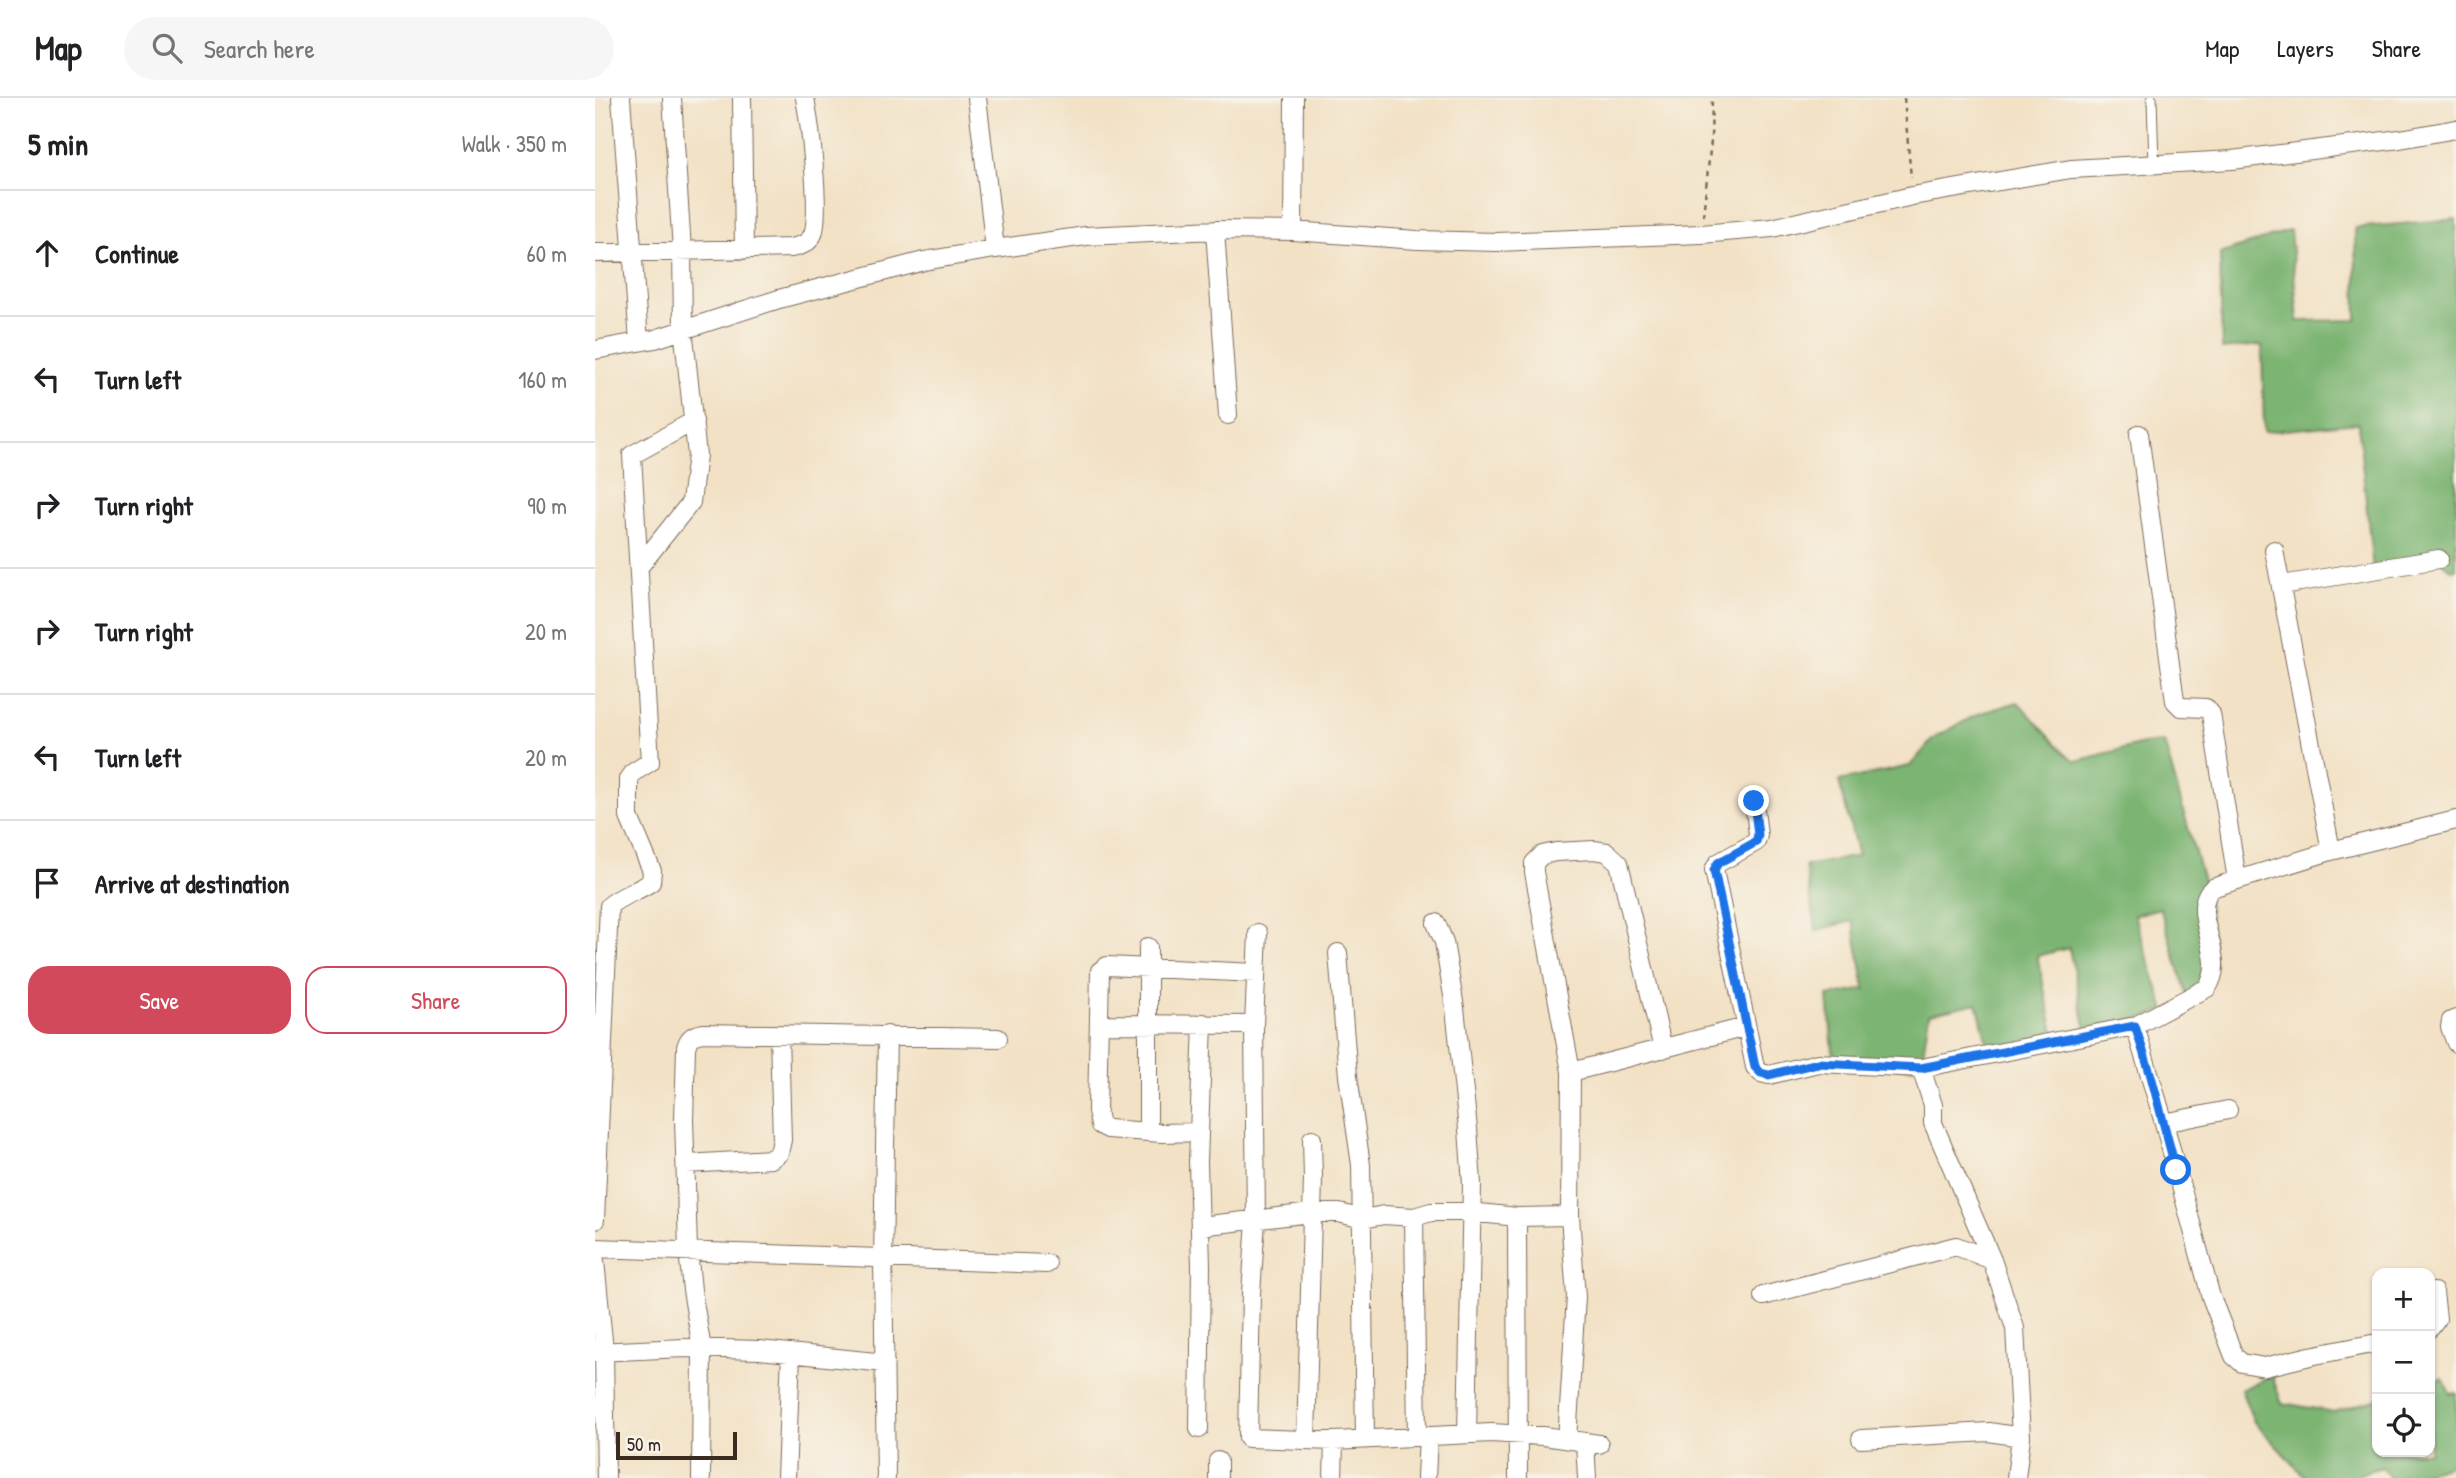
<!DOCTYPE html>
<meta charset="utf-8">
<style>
:root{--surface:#fff;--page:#f6f6f6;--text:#202124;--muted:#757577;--line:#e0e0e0;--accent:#d1495b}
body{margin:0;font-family:"Patrick Hand",sans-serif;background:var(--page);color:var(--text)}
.controls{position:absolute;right:21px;bottom:21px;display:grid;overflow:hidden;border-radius:14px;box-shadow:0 2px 5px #0004}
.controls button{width:63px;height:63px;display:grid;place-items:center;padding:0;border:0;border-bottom:2px solid var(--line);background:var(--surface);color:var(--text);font:35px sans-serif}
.scale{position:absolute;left:21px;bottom:18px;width:121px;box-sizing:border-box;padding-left:7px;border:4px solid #3b2a1e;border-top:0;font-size:19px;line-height:24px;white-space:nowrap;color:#3b2a1e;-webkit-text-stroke:5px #f7f3e8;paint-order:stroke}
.stop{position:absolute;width:21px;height:21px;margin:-16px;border:5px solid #1a73e8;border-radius:50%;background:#fff}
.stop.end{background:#1a73e8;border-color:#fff;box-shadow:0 2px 7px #0008}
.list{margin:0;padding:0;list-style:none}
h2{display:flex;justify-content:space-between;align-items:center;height:91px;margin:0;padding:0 28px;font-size:30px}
h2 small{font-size:23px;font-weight:400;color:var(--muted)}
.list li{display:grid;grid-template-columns:46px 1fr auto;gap:21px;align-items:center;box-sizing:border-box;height:126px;padding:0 28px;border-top:2px solid var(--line)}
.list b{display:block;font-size:26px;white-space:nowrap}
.list em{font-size:23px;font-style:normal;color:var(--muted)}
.actions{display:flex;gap:14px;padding:21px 28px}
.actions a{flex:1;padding:16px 0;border:2px solid var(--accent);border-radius:21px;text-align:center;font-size:24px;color:var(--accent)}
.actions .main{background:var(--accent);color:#fff}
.icon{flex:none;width:38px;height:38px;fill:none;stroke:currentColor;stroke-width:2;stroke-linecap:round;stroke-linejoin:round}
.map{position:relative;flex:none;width:1861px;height:1380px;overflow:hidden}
header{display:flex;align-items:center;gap:42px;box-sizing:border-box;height:98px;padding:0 35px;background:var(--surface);border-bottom:2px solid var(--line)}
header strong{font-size:33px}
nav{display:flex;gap:38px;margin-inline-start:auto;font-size:24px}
.search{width:490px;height:63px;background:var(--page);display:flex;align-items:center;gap:18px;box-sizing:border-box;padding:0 24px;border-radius:38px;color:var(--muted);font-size:26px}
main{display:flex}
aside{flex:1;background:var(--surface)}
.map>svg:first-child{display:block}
.forest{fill:#7bb472;stroke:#5b6f48;stroke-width:2}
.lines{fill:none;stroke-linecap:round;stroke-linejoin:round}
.lane-casing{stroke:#7b6a58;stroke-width:11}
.street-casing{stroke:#7b6a58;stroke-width:20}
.path{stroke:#7b6a58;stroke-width:2.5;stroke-dasharray:5 5;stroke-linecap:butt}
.lane{stroke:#fff;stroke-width:9}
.street{stroke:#fff;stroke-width:18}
.route{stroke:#1a73e8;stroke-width:9}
</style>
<header>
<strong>Map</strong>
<div class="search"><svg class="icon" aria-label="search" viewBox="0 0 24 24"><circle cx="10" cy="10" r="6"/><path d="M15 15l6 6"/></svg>Search here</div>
<nav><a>Map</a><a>Layers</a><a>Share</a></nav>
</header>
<main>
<aside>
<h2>5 min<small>Walk · 350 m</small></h2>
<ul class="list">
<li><svg class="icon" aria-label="ahead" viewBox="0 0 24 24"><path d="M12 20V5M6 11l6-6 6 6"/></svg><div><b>Continue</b></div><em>60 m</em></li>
<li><svg class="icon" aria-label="left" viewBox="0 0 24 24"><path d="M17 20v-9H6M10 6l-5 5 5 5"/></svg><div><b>Turn left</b></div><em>160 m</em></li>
<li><svg class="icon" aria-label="right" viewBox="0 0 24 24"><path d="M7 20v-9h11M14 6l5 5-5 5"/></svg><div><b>Turn right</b></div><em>90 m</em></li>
<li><svg class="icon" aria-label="right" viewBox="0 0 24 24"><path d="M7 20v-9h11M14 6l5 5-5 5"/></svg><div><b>Turn right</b></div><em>20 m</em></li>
<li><svg class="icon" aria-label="left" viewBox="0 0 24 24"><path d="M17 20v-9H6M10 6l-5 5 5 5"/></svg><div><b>Turn left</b></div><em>20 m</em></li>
<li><svg class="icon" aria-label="arrive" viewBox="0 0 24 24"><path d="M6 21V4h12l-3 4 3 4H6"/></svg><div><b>Arrive at destination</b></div></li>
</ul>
<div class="actions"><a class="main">Save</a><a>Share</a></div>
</aside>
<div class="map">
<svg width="1861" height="1380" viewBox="0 0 1861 1380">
<rect width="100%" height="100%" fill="#f7f3e8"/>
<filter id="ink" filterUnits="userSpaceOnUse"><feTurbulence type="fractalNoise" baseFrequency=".0143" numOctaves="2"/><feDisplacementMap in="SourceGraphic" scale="14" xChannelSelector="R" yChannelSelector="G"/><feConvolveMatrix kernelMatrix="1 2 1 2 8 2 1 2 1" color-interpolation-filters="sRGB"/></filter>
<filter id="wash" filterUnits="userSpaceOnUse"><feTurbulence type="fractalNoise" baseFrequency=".00686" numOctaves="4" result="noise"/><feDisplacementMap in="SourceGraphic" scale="28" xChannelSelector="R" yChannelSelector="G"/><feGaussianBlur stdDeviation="1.57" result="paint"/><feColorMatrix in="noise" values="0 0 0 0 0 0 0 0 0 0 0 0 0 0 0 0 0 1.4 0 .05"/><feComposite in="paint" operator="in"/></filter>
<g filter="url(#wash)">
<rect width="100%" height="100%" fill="#f2e1c5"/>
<path class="forest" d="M 1861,121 L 1861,471 L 1856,472 L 1844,461 L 1778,472 L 1763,325 L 1669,334 L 1667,247 L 1627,251 L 1625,156 L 1695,132 L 1703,223 L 1762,222 L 1760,130 Z
M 1423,604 L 1469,655 L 1481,663 L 1548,646 L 1569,644 L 1612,797 L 1620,869 L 1593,900 L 1565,810 L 1539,817 L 1570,912 L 1492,937 L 1474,850 L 1442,858 L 1461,943 L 1395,957 L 1382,905 L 1334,916 L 1326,970 L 1239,965 L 1233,898 L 1270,891 L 1258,823 L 1221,832 L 1210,768 L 1263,758 L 1244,683 L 1315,668 L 1339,640 L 1383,616 Z
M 1677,1277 L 1687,1305 L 1739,1314 L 1782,1301 L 1782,1354 L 1835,1354 L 1835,1284 L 1848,1280 L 1855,1296 L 1861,1295 L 1861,1365 L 1812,1380 L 1795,1380 L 1787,1369 L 1756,1378 L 1756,1380 L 1711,1380 L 1659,1324 L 1646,1292 Z"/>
</g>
<g filter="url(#ink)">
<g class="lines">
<g class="lane-casing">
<path id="lane" d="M 1557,0 L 1559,66"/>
</g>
<g class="street-casing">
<path id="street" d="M 26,0 L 44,244
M 147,0 L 149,152
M 382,0 L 400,151
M 620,132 L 633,317
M 698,133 L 699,0
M 0,155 L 196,150 C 205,148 214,146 218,136 C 226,114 215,26 210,0
M 0,252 L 60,241 L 184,201 L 329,163 L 400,151 L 491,138 L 620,132 L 698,133 L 822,142 L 902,144 L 1106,136 L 1177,130 L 1317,98 L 1476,71 L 1637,62 L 1805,41 L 1861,31
M 1544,336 L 1580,603 L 1586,609 L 1611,610 L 1616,616 L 1642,782
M 1679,452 L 1736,753
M 44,469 L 96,404 L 102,357 L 88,230 L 87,152 L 77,0
M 1687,487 L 1844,461
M 1159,703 L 1163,737 L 1161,744 L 1123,765 L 1119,772 L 1160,969 L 1166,975 L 1174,977 L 1223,965 L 1326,970 L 1540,928 L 1612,890 C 1633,861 1599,822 1612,797 C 1613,793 1617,791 1620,789 L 1736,753 L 1861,722
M 841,825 L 849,844 L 860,910 L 873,1031 L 877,1086 L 872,1336
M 663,835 L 659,927 L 661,1122 L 656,1196 L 653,1340 L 739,1343 L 896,1335 L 948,1338 L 1004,1346
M 553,849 L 553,1034
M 743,855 L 753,978 L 766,1067 L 770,1341
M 1861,921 L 1856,923 L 1855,929 L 1861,945
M 504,926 L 659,927
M 1540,928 L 1569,1025 L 1616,1199 L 1639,1258 L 1647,1265 L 1670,1269 L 1715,1258 L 1782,1245
M 1326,970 L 1338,1007 L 1338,1025 L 1397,1162 L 1420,1230 L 1426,1339 L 1421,1380
M 976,974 L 1151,929
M 1569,1025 L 1633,1012
M 604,1034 L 567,1035 L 513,1031 L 505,1027 L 502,1013 L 505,873 L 512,868 L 661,875
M 91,1066 L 176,1061 L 184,1055 L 187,1042 L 184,937
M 819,1119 L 822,1338
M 922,1119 L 923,1380
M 0,1122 L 14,808 C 26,797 42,794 56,784 L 57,773 L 34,719 L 34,681 L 39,674 L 55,664 L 37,357 L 99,323
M 605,1128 L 717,1115 L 744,1115 L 768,1121 L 789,1117 L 819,1119 L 836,1114 L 875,1114 L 922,1119 L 975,1118
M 0,1150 L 452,1166
M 0,1163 L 9,1252 L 11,1380
M 1168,1198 L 1361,1148 L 1397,1162
M 1835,1230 L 1842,1221 L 1839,1194
M 0,1254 L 89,1250 L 165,1252 L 290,1265
M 604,1331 L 606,1168 L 603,1064 L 608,925
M 1266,1341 L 1394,1334 L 1426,1339
M 711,1342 L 718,1080 L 717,1041
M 972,1342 L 981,1199 L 975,1118 L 976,974 L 939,774 L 939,765 L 947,757 L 961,754 L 999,752 L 1012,754 L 1024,765 L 1068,951
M 990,1344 L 992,1380
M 106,1380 L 107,1251 L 97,1192 L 93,1152 L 89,1022 L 91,949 C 94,939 98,937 108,935 L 403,940
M 191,1380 L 196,1255
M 291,1380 L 288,1161 L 292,937
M 623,1380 L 623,1363
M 738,1380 L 739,1343
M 831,1380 L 833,1338"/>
</g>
<path class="path" d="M 1309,0 L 1316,80
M 1108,118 L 1116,43 L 1117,0"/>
<use href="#lane" class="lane"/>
<use href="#street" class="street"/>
</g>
</g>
<g class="lines" filter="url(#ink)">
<path class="route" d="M 1159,703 L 1163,737 L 1161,744 L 1123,765 L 1119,772 L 1160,969 L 1166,975 L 1174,977 L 1223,965 L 1326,970 L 1540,928 L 1556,978 L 1581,1072"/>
</g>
</svg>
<div class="controls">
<button>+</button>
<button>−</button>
<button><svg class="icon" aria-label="locate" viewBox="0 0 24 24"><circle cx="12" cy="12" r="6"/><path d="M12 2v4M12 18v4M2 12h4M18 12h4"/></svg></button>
</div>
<div class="scale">50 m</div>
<div class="stop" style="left:1581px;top:1072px"></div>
<div class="stop end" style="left:1159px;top:703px"></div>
</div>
</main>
